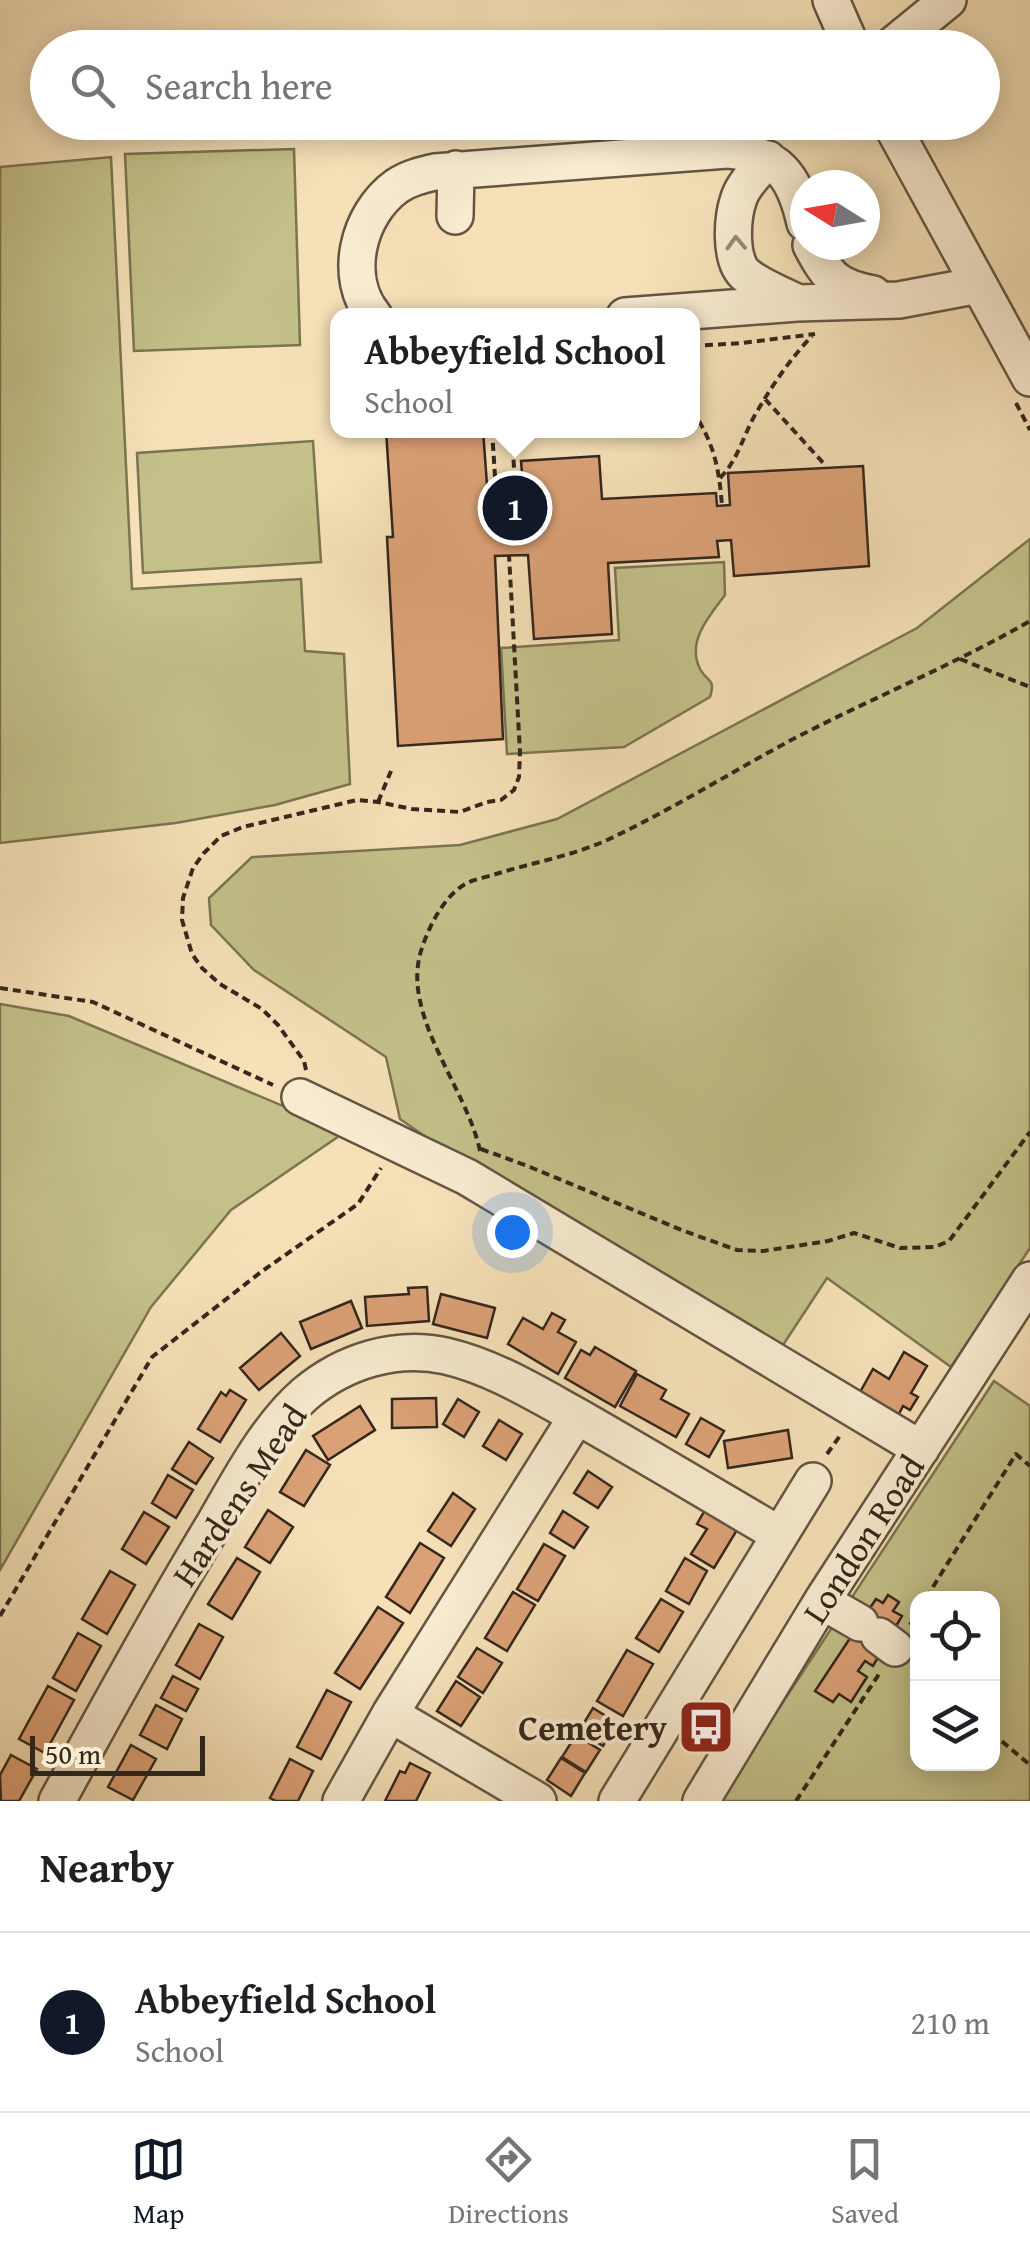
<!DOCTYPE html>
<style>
:root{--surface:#fff;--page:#f6f6f6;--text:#202124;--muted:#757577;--line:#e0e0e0;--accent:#111827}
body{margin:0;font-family:"Gentium Book Plus",serif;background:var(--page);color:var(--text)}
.controls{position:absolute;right:30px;bottom:30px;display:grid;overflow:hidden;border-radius:20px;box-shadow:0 5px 25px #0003}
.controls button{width:90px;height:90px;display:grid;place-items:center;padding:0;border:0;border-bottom:2px solid var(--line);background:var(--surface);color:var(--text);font:50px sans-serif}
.compass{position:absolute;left:790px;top:170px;width:90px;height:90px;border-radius:50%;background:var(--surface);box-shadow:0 5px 25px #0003;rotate:281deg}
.scale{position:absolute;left:30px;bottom:25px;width:175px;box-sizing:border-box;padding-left:10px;border:5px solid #34271c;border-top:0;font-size:28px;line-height:35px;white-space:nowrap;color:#34271c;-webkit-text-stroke:8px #f8ebd0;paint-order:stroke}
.you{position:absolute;left:512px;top:1232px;width:35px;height:35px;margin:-25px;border:8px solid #fff;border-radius:50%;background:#1a73e8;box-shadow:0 0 0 15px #1a73e833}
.badge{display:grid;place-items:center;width:65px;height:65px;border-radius:50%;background:var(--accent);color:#fff;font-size:32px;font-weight:700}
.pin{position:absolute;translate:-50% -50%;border:5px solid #fff;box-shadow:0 2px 10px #0006}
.popup{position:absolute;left:330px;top:308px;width:370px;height:130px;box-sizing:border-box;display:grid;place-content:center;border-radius:20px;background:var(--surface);filter:drop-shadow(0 2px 8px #0005);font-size:32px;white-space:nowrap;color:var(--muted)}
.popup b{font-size:38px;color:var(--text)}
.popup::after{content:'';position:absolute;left:50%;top:100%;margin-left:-20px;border:20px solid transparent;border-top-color:var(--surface)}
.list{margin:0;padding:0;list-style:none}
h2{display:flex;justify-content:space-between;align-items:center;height:130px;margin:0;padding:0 40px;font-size:42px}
h2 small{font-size:32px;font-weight:400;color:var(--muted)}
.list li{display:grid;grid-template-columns:65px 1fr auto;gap:30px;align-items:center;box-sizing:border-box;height:180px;padding:0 40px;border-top:2px solid var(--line)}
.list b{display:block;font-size:38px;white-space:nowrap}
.list p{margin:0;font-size:32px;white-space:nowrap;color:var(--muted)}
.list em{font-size:32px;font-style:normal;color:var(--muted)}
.icon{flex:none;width:55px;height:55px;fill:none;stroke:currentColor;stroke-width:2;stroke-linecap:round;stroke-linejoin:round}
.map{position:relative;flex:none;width:1030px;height:1801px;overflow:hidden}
.search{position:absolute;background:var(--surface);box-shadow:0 5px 25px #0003;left:30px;right:30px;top:30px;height:110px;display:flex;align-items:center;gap:25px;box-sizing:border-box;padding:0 35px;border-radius:55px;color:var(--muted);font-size:38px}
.sheet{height:310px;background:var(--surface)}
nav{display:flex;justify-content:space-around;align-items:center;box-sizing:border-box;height:140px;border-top:2px solid var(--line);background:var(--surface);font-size:28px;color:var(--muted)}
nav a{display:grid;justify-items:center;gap:5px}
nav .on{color:var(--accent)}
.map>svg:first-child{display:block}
.green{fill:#c3c089;stroke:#7c7452;stroke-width:2.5;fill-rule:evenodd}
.building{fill:#dba176;stroke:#34271c;stroke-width:2.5}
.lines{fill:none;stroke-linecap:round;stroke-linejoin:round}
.minor-casing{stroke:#645543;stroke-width:40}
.path{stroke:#34271c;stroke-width:4;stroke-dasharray:8 5;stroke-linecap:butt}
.minor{stroke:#f8ebd0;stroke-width:35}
.oneway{stroke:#968976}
.labels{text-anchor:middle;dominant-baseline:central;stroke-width:8;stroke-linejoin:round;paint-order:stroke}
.street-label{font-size:35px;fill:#34271c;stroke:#f8ebd0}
.poi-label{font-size:35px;font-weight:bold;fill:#34271c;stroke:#f8ebd0;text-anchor:end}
</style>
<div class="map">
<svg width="1030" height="1801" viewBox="0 0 1030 1801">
<rect width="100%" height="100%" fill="#f5e0b7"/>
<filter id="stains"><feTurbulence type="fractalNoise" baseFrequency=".002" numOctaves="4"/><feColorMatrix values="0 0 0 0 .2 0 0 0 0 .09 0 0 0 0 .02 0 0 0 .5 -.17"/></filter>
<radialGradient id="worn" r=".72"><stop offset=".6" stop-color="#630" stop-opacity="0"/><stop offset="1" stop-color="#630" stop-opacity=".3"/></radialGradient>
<path class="green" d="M 294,149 L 300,345 L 134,351 L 125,154 Z
M 111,157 L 132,589 L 301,579 L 305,651 L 344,654 L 350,784 L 275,805 L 176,823 L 0,843 L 0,167 Z
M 313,441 L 321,562 L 143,573 L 137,453 Z
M 1030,539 L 1030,1248 L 951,1367 L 827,1278 L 781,1348 L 470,1168 L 400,1119 L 386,1057 L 254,970 L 211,925 L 209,898 L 252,857 L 460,845 L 557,819 L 917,628 Z
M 724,562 L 725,595 C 710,615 686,641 700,669 C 707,682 716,678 710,697 L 624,747 L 507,754 L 501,648 L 619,640 L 615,568 Z
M 0,1004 L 69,1016 L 345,1132 L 231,1210 L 151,1307 L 0,1570 Z
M 994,1381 L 1030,1406 L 1030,1801 L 718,1801 ZM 918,1598 L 992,1598 L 992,1764 L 918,1764 Z"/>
<path class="building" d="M 386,430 L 483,430 L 490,526 L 526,525 L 521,461 L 599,456 L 602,499 L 716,493 L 717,506 L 730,505 L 728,473 L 863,466 L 869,566 L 734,576 L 731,540 L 717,541 L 719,557 L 608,563 L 612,634 L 534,639 L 528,555 L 495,556 L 503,739 L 398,746 L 387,537 L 393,537 Z
M 427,1287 L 429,1321 L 367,1326 L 365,1297 L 409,1294 L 408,1288 Z
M 441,1294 L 495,1308 L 487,1338 L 433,1324 Z
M 351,1301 L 362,1328 L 311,1349 L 300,1322 Z
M 552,1313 L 565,1320 L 558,1332 L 576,1342 L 558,1374 L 508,1344 L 523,1318 L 543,1329 Z
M 281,1333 L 300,1356 L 259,1390 L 240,1368 Z
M 595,1347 L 636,1371 L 615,1407 L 565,1378 L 581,1350 L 590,1355 Z
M 904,1352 L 927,1366 L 911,1393 L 918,1397 L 910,1410 L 903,1406 L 898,1416 L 859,1394 L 873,1369 L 889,1379 Z
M 637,1374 L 666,1390 L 661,1399 L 689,1414 L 676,1437 L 620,1406 Z
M 230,1390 L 246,1400 L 220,1442 L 198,1429 L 221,1392 L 226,1396 Z
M 436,1398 L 437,1427 L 392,1428 L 392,1399 Z
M 458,1399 L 479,1412 L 464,1437 L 443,1424 Z
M 360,1406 L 375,1430 L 328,1460 L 313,1436 Z
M 701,1418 L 724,1431 L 709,1457 L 686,1444 Z
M 499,1420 L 522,1434 L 506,1460 L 483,1446 Z
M 788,1430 L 792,1458 L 728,1468 L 724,1441 Z
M 189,1442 L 213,1458 L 196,1484 L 172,1469 Z
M 306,1450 L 330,1465 L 304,1506 L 280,1492 Z
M 588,1471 L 612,1487 L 598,1508 L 574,1493 Z
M 168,1475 L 193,1490 L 176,1518 L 152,1503 Z
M 453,1493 L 475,1509 L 451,1546 L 428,1531 Z
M 268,1510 L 293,1527 L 270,1563 L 245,1547 Z
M 705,1510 L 737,1530 L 714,1568 L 691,1554 L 707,1529 L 697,1524 Z
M 563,1511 L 588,1527 L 574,1548 L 550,1533 Z
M 144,1512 L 169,1527 L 146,1564 L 122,1549 Z
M 420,1543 L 444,1558 L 410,1613 L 386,1597 Z
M 544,1544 L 565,1556 L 538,1601 L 517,1589 Z
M 237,1558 L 260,1572 L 232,1619 L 208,1604 Z
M 685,1558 L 707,1571 L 689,1604 L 666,1591 Z
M 110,1571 L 135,1585 L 107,1634 L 82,1619 Z
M 513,1592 L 535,1605 L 507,1651 L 485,1638 Z
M 888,1595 L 899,1602 L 893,1611 L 902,1616 L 873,1666 L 865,1661 L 858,1671 L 867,1677 L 851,1702 L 839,1694 L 833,1702 L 815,1691 L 876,1599 L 883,1603 Z
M 661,1599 L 683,1612 L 659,1652 L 636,1638 Z
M 378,1607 L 403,1623 L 360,1689 L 335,1673 Z
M 199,1624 L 223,1637 L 200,1679 L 176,1665 Z
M 78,1633 L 101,1646 L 76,1691 L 53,1678 Z
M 477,1648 L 502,1663 L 483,1693 L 458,1677 Z
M 627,1650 L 653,1664 L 623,1716 L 597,1701 Z
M 173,1676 L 198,1689 L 186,1711 L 161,1698 Z
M 456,1681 L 480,1697 L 461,1726 L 437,1711 Z
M 48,1686 L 74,1700 L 45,1753 L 19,1739 Z
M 327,1690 L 351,1702 L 321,1759 L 297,1747 Z
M 156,1705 L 182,1719 L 167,1749 L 140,1735 Z
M 593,1708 L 617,1723 L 603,1746 L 579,1731 Z
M 576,1735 L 600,1750 L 586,1772 L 562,1757 Z
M 131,1745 L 156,1759 L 133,1800 L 108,1787 Z
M 11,1755 L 37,1769 L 19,1801 L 1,1801 L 0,1775 Z
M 561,1758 L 585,1773 L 571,1796 L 547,1780 Z
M 290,1759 L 313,1771 L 298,1801 L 276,1801 L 270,1798 Z
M 410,1763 L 430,1773 L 416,1801 L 385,1801 L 400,1771 L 405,1773 Z"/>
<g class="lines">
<g class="minor-casing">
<path id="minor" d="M 831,0 L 852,48
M 889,48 L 948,0
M 890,122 L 1030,378
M 768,159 C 758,171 744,183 739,198 C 732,217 729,261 746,275 C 760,287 781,294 796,302
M 455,216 L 456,169
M 811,245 C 828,278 837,287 873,294
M 374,316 C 342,277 358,214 397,186 C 409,178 422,175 435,172 L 727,150 C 779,154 794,175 805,223
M 625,316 L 797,303 L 899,300 L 979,285
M 300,1097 L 467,1177 L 921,1449
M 822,1601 L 860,1623
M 879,1636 L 895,1648
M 390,1714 L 538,1801
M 57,1801 C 108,1708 159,1615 214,1524 C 239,1481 267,1427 305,1394 C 344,1361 396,1345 446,1356 C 493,1367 535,1393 577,1416 C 645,1455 712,1495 780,1535
M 341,1801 L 390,1714 L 577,1416
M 617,1801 L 813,1481
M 701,1801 L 822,1601 L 1030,1280"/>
</g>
<path class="path" d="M 692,346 L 742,343 L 815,334
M 765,399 L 826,466
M 1016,403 L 1030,430
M 692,410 C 714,443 719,467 722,506
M 492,430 L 497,507 L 505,513 L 507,525
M 720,478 C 738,460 743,436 755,415 C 771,387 790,359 812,336
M 505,513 L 516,507 L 512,430
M 960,659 L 1030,687
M 378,802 L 391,771
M 0,988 L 93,1002 L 273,1085
M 306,1070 L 304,1061 L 278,1025 L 262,1009 L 220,984 L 202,968 L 192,954 L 182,920 L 183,898 L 193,868 L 204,853 L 221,836 L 243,827 L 357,800 L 378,802 L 412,809 L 460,812 L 487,802 L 501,800 L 514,790 L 519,777 L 520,752 L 509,555
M 481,1149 L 530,1167 L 684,1231 L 737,1250 L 763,1251 L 828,1241 L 854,1233 L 900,1248 L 935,1247 L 949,1241 L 1030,1132
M 480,1151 C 467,1088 401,1016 421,951 C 428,928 444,895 467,883 C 475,879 487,877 496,874 C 531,863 571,856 605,841 C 672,810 734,770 799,736 C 875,697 955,664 1030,621
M 827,1454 L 842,1433
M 926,1598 L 1016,1454 L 1030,1466
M 0,1616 L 152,1357 L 261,1272 L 358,1204 L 381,1168
M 910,1625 L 918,1612
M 992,1733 L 1030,1765
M 796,1801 L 881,1671"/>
<use href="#minor" class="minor"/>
</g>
<defs><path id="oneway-chevron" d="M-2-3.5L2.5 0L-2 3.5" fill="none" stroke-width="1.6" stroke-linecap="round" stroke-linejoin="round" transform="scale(2.5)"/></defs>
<use class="oneway" href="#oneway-chevron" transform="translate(736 243) rotate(-92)"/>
<defs>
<g id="bus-square" transform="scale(2.875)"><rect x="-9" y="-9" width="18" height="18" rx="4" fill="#8f2418" stroke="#f8ebd0"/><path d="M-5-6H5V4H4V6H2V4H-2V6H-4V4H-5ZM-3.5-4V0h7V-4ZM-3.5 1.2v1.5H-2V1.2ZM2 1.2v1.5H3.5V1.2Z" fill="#fff"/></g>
</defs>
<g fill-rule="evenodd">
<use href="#bus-square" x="706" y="1727"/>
</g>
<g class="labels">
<g class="street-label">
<text transform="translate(239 1495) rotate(-56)">Hardens Mead</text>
<text transform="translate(863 1539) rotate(-57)">London Road</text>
</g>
<g class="poi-label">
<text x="667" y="1727">Cemetery</text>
</g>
</g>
<rect width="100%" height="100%" filter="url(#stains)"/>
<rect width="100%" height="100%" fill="url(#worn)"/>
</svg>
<div class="controls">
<button><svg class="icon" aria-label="locate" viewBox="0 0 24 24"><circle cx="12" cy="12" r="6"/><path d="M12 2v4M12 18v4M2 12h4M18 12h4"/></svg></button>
<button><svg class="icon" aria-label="layers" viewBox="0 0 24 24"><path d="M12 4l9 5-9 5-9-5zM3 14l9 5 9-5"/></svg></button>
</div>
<svg class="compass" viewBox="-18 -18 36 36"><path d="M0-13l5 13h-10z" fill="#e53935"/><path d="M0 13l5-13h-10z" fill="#757577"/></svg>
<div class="scale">50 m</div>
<div class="you"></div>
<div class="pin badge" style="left:515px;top:508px">1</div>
<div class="popup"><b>Abbeyfield School</b>School</div>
<div class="search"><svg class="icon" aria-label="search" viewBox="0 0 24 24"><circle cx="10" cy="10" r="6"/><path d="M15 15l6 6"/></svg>Search here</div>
</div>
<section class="sheet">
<h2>Nearby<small></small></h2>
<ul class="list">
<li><span class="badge">1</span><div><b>Abbeyfield School</b><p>School</p></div><em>210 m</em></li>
</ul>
</section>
<nav>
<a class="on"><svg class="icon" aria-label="map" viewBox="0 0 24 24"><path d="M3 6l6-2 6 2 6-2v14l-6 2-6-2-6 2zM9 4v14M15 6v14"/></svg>Map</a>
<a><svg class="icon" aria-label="directions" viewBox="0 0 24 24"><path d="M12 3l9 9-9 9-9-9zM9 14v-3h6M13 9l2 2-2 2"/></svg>Directions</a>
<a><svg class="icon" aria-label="saved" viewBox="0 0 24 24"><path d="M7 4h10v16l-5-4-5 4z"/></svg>Saved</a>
</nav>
